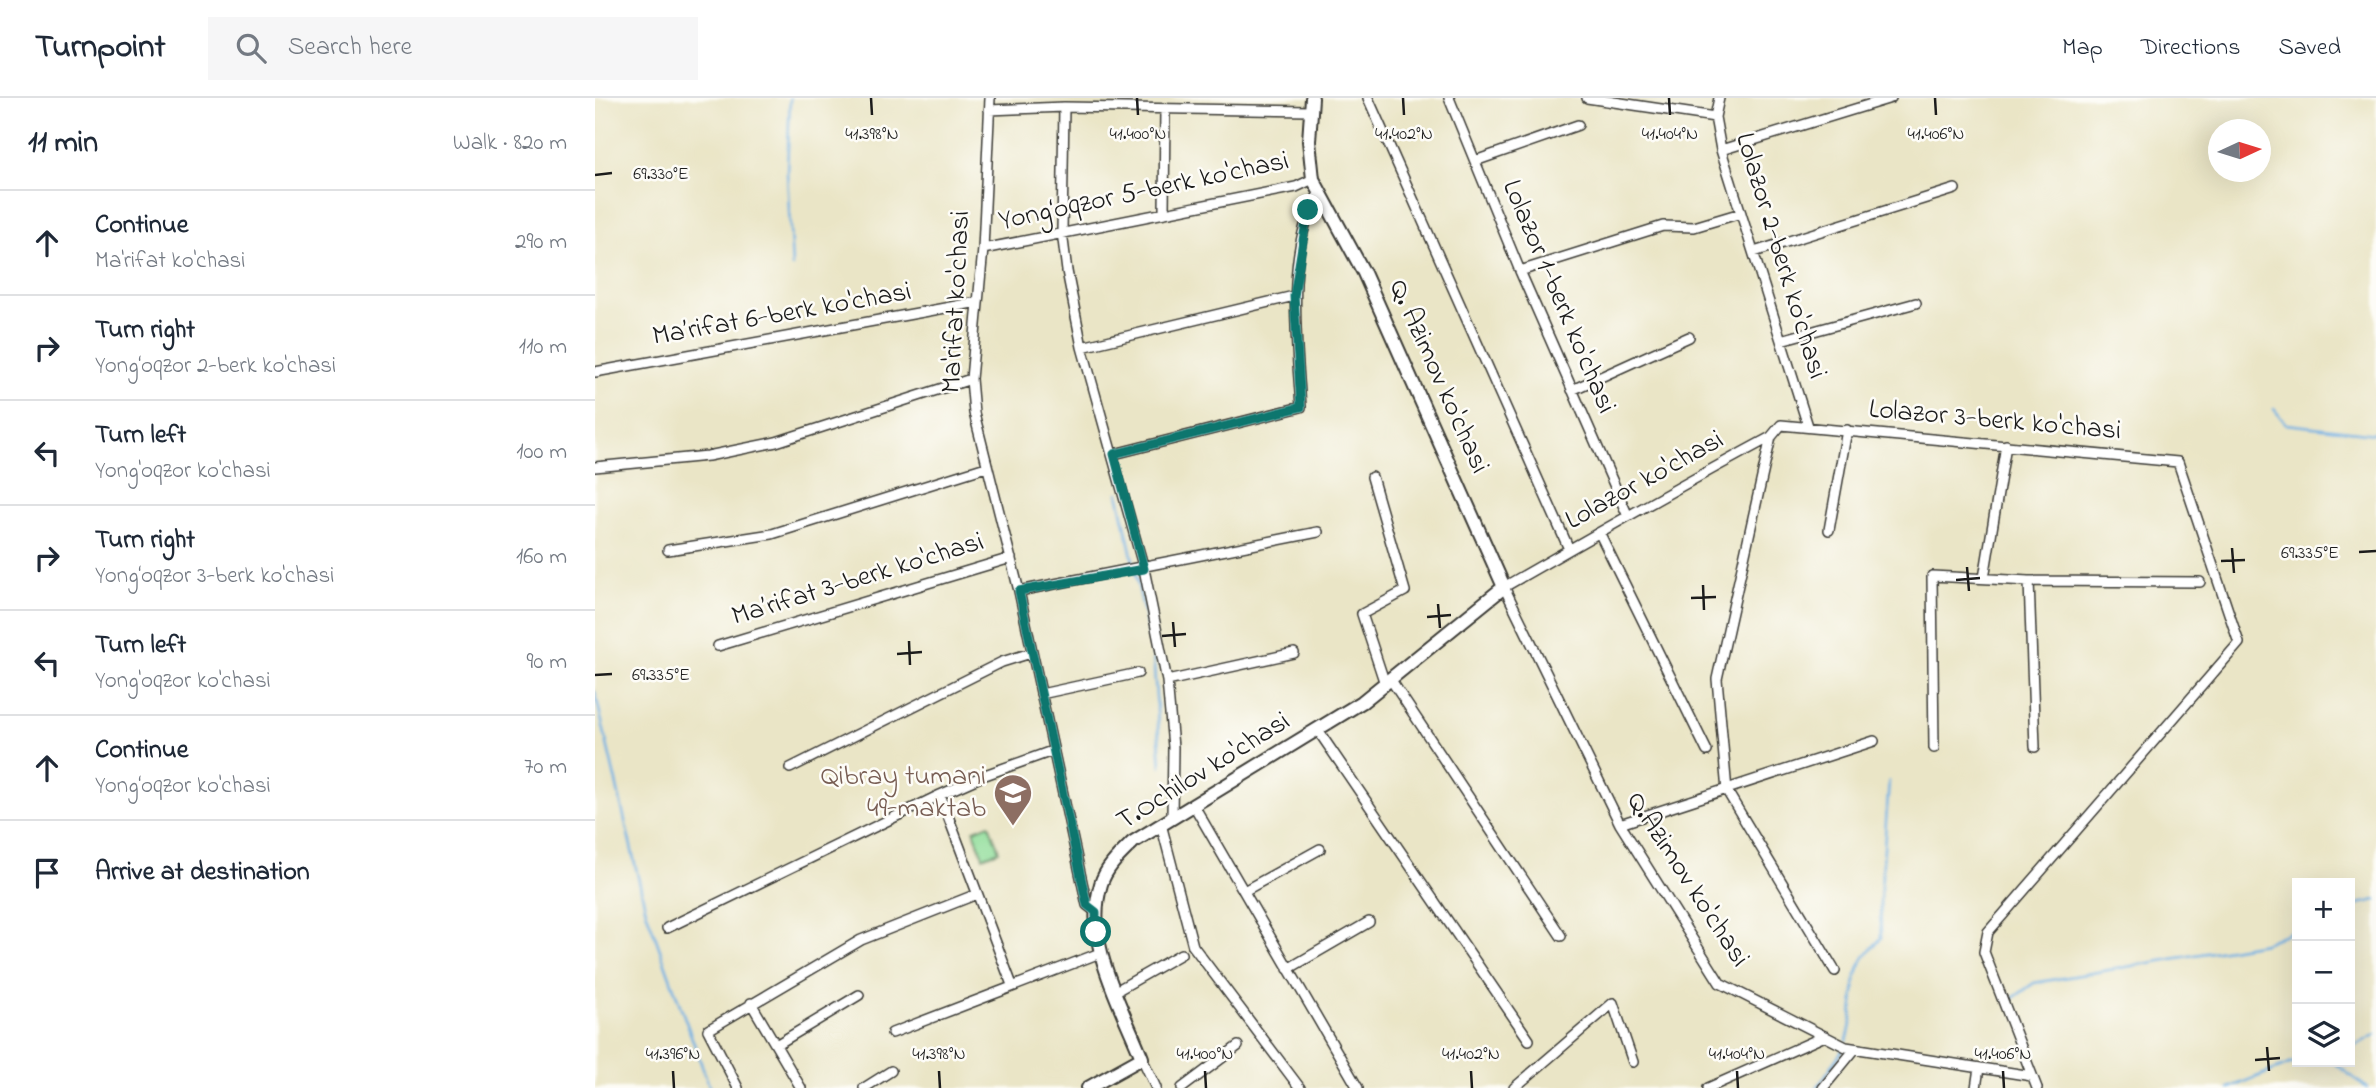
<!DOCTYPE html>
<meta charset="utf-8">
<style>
:root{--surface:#fff;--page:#f6f6f7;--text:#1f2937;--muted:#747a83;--line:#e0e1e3}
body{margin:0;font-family:"Indie Flower",sans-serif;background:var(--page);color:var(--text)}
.controls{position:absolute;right:21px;bottom:21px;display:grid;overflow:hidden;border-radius:0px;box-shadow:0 7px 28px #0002}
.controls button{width:63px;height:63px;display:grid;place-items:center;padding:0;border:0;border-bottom:2px solid var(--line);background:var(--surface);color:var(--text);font:35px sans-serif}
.compass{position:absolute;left:1613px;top:21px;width:63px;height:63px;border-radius:50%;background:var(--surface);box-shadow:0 7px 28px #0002;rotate:86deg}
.stop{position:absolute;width:21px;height:21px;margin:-16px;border:5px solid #0f766e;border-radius:50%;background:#fff}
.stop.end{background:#0f766e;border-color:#fff;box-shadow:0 2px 7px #0008}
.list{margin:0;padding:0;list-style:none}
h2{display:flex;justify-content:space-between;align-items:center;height:91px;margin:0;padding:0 28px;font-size:30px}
h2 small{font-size:23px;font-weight:400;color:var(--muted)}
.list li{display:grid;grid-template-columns:46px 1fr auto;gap:21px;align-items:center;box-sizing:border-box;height:105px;padding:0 28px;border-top:2px solid var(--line)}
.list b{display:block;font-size:26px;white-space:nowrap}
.list p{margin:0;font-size:23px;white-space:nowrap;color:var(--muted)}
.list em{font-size:23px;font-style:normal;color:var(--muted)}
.icon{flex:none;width:38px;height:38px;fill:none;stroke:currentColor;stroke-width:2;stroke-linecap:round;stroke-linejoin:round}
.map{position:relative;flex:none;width:1781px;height:990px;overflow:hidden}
header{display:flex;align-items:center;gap:42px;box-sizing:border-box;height:98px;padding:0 35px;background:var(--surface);border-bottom:2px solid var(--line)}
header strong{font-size:33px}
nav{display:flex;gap:38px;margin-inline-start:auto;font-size:24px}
.search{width:490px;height:63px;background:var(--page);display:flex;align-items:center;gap:18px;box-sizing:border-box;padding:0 24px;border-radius:0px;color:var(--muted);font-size:26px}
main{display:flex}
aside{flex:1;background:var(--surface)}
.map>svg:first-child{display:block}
.park{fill:#92de9b;stroke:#577d5c;stroke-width:2}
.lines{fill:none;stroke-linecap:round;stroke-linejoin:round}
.stream{stroke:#70b0e4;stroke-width:2.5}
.street-casing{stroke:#3b3a36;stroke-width:12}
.secondary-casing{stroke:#3b3a36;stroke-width:16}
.street{stroke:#fff;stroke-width:9}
.secondary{stroke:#fff;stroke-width:12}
.route{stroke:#0f766e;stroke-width:9}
.ticks{fill:none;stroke:#1c1c1c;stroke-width:2.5}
.labels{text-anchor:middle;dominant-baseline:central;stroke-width:5;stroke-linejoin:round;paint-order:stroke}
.street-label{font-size:28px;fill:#1c1c1c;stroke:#fdfcf7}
.education-label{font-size:28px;fill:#785e54;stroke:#fdfcf7;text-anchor:end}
.ticks-label{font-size:18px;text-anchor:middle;fill:#1c1c1c;stroke:#fdfcf7;stroke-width:5;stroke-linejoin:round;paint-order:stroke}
</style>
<header>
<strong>Turnpoint</strong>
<div class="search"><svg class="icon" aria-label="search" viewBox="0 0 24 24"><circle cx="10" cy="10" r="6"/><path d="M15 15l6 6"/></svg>Search here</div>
<nav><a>Map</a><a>Directions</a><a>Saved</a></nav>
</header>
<main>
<aside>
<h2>11 min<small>Walk · 820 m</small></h2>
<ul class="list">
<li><svg class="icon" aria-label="ahead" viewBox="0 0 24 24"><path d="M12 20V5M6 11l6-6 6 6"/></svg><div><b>Continue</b><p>Ma'rifat ko'chasi</p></div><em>290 m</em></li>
<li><svg class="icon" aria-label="right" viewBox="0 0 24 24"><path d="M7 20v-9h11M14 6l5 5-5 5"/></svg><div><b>Turn right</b><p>Yong‘oqzor 2-berk ko'chasi</p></div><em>110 m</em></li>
<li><svg class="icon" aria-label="left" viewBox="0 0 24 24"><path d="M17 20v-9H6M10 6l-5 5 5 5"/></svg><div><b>Turn left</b><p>Yong'oqzor ko'chasi</p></div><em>100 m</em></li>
<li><svg class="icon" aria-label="right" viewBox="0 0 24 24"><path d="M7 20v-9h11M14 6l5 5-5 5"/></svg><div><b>Turn right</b><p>Yong‘oqzor 3-berk ko'chasi</p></div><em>160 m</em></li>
<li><svg class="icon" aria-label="left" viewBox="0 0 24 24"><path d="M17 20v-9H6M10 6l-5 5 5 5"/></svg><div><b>Turn left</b><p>Yong'oqzor ko'chasi</p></div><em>90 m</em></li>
<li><svg class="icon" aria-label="ahead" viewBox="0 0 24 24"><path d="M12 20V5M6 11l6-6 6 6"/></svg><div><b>Continue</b><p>Yong‘oqzor ko'chasi</p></div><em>70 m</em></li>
<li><svg class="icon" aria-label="arrive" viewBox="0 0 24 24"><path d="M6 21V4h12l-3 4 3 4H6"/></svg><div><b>Arrive at destination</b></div></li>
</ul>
</aside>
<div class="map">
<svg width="1781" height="990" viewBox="0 0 1781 990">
<rect width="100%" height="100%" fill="#fdfcf7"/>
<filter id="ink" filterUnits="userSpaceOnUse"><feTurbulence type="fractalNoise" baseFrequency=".0143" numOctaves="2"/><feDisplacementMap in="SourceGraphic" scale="14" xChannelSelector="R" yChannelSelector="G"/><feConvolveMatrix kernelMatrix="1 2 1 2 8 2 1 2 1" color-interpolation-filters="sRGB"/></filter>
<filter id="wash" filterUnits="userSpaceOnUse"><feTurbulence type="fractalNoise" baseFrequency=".00686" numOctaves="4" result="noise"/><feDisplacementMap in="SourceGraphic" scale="28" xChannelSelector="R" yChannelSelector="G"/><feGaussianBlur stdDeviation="1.57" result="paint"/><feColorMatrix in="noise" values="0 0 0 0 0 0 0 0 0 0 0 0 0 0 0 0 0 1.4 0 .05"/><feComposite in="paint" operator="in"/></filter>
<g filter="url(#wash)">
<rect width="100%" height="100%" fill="#eae5c6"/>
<path class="park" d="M 394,726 L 404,753 L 388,759 L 379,732 Z"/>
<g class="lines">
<path class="stream" d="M 195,0 L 192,74 L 197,169
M 1679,311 L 1691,326 L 1781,336
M 523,395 L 539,467
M 540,474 L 558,556 L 566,668
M 0,594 L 51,813 L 115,990
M 1755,808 L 1781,802
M 1414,903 L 1439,885 L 1669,845 L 1702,831
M 1252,942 C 1262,916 1254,885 1268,861 C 1273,853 1281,847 1286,840 L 1285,805 L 1294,683
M 1755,951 L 1781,936
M 1738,964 L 1772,990
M 1222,990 L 1249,950
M 1634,990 L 1702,963"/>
</g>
</g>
<g filter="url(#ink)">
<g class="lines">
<g class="street-casing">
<path id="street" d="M 395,0 L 388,151 L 376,281 L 379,315 L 424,493 L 492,807 L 501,814
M 773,0 L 974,451
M 854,0 L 925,173 L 1032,416
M 992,0 L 1120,19
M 1124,0 L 1120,19 L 1126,52 L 1213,328
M 469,9 L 467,134 L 472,173 L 487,249 L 549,471 L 572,583 L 578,649 L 577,719
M 394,12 L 469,9 L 715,13
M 1126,52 L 1296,0
M 880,63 L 983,27
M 569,114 L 570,11
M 388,151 L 701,89 L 718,81
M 1159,154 L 1360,91
M 925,173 L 1068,128 L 1099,129 L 1146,115
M 1186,242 L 1321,205
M 487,249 L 699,198
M 0,274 L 383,204
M 977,292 L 1094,239
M 1176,339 L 1122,581 L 1132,693 L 1240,873
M 519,356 L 706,309 C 702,246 689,149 725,94
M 0,369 L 113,358 L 181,344 L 376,281
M 777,379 L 810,493 L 767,516 L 790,586
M 1234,432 L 1252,332
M 1005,436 L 1112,653
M 73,452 L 177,436 L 391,369
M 1389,480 L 1411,347
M 1434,483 L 1440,649
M 424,493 L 723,434
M 123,548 L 416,460
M 796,582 L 966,838
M 572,583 L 699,555
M 446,596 L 543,575
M 722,631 L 934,942
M 1339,650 L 1337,478 L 1434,483 L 1605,484
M 195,670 L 407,564 L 436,555
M 345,697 L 417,887
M 598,706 L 763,990
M 566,726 L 598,848 L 705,990
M 1025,726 L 1279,643
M 649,793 L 725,751
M 72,830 L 345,697 L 390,677 L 457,653
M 693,871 L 774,824
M 521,893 L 586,856
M 156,905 L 206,990
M 297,935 L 505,855
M 181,947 L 264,897
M 547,960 L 561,990
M 1437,978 L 1251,949 L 1125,885 L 1025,726 L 909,489 C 998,438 1086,387 1176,339 L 1186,327 L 1583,364 L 1644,545 L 1393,834 L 1389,854 L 1442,990
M 143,990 L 113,932 L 266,842 L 382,796
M 269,990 L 296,973
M 587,990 L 643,948
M 919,990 L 1018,905 L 1038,964
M 1113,990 L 1230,938
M 1228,990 L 1260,951
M 1381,990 L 1384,970"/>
</g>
<g class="secondary-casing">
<path id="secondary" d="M 493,990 L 547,960 C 526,906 488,845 506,786 C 511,769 526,756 538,744 L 767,604 L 909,489 L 769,175 L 718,81 L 714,43 L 717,0"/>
</g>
<use href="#street" class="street"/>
<use href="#secondary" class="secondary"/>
</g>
</g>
<g class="lines" filter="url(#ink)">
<path class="route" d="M 501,834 L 501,814 L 492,807 L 424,493 L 549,471 L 519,356 L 706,309 L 699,198 L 713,112"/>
</g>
<path class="ticks" d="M 276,0 L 277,17M 542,0 L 543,17M 808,0 L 809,17M 1074,0 L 1075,17M 1340,0 L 1341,17M 0,77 L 17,75M 1637,450 L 1639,475M 1764,454 L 1781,453M 1626,463 L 1650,462M 1372,469 L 1374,493M 1361,482 L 1385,480M 1108,487 L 1109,512M 1096,500 L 1121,499M 843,506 L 845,530M 832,519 L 856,517M 578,524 L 580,549M 567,538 L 591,536M 314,543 L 315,567M 302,556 L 327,554M 0,577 L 17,576M 1672,949 L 1674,973M 1660,962 L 1685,960M 78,973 L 79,990M 344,973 L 345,990M 610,973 L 611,990M 876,973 L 877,990M 1142,973 L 1143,990M 1408,973 L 1409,990"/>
<defs>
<g id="school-pin" transform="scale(2.0125)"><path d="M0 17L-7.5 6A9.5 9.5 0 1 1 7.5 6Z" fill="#8d6e63" stroke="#fdfcf7"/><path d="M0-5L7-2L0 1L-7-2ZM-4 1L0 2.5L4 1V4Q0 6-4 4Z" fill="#fff"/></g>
</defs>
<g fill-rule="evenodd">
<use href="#school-pin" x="418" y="695"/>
</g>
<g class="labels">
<g class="street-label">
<text transform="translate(549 94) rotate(-12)">Yong‘oqzor 5-berk ko'chasi</text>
<text transform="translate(1185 158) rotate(73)">Lolazor 2-berk ko'chasi</text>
<text transform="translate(963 199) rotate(67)">Lolazor 1-berk ko'chasi</text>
<text transform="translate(362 204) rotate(-87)">Ma'rifat ko'chasi</text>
<text transform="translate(187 217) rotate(-10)">Ma’rifat 6-berk ko'chasi</text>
<text transform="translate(843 279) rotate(66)">Q. Azimov ko'chasi</text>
<text transform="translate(1400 323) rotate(5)">Lolazor 3-berk ko'chasi</text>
<text transform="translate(1050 383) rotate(-29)">Lolazor ko'chasi</text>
<text transform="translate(263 482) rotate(-17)">Ma’rifat 3-berk ko'chasi</text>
<text transform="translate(609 674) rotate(-32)">T.Ochilov ko'chasi</text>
<text transform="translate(1092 782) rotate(57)">Q.Azimov ko'chasi</text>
</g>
<g class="education-label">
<text x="391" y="679">Qibray tumani<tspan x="391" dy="32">49-maktab</tspan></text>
</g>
</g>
<g class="ticks-label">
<text x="277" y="41">41.398°N</text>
<text x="543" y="41">41.400°N</text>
<text x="809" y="41">41.402°N</text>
<text x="1075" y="41">41.404°N</text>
<text x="1341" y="41">41.406°N</text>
<text x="66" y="81">69.330°E</text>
<text x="1715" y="460">69.335°E</text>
<text x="66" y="582">69.335°E</text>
<text x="78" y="961">41.396°N</text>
<text x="344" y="961">41.398°N</text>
<text x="610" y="961">41.400°N</text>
<text x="876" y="961">41.402°N</text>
<text x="1142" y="961">41.404°N</text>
<text x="1408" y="961">41.406°N</text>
</g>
</svg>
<div class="controls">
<button>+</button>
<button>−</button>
<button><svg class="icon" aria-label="layers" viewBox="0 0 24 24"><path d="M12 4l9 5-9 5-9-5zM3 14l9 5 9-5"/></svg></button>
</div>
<svg class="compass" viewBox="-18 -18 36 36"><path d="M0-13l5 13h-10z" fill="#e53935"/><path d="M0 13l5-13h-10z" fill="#747a83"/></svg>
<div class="stop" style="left:501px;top:834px"></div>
<div class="stop end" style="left:713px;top:112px"></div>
</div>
</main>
